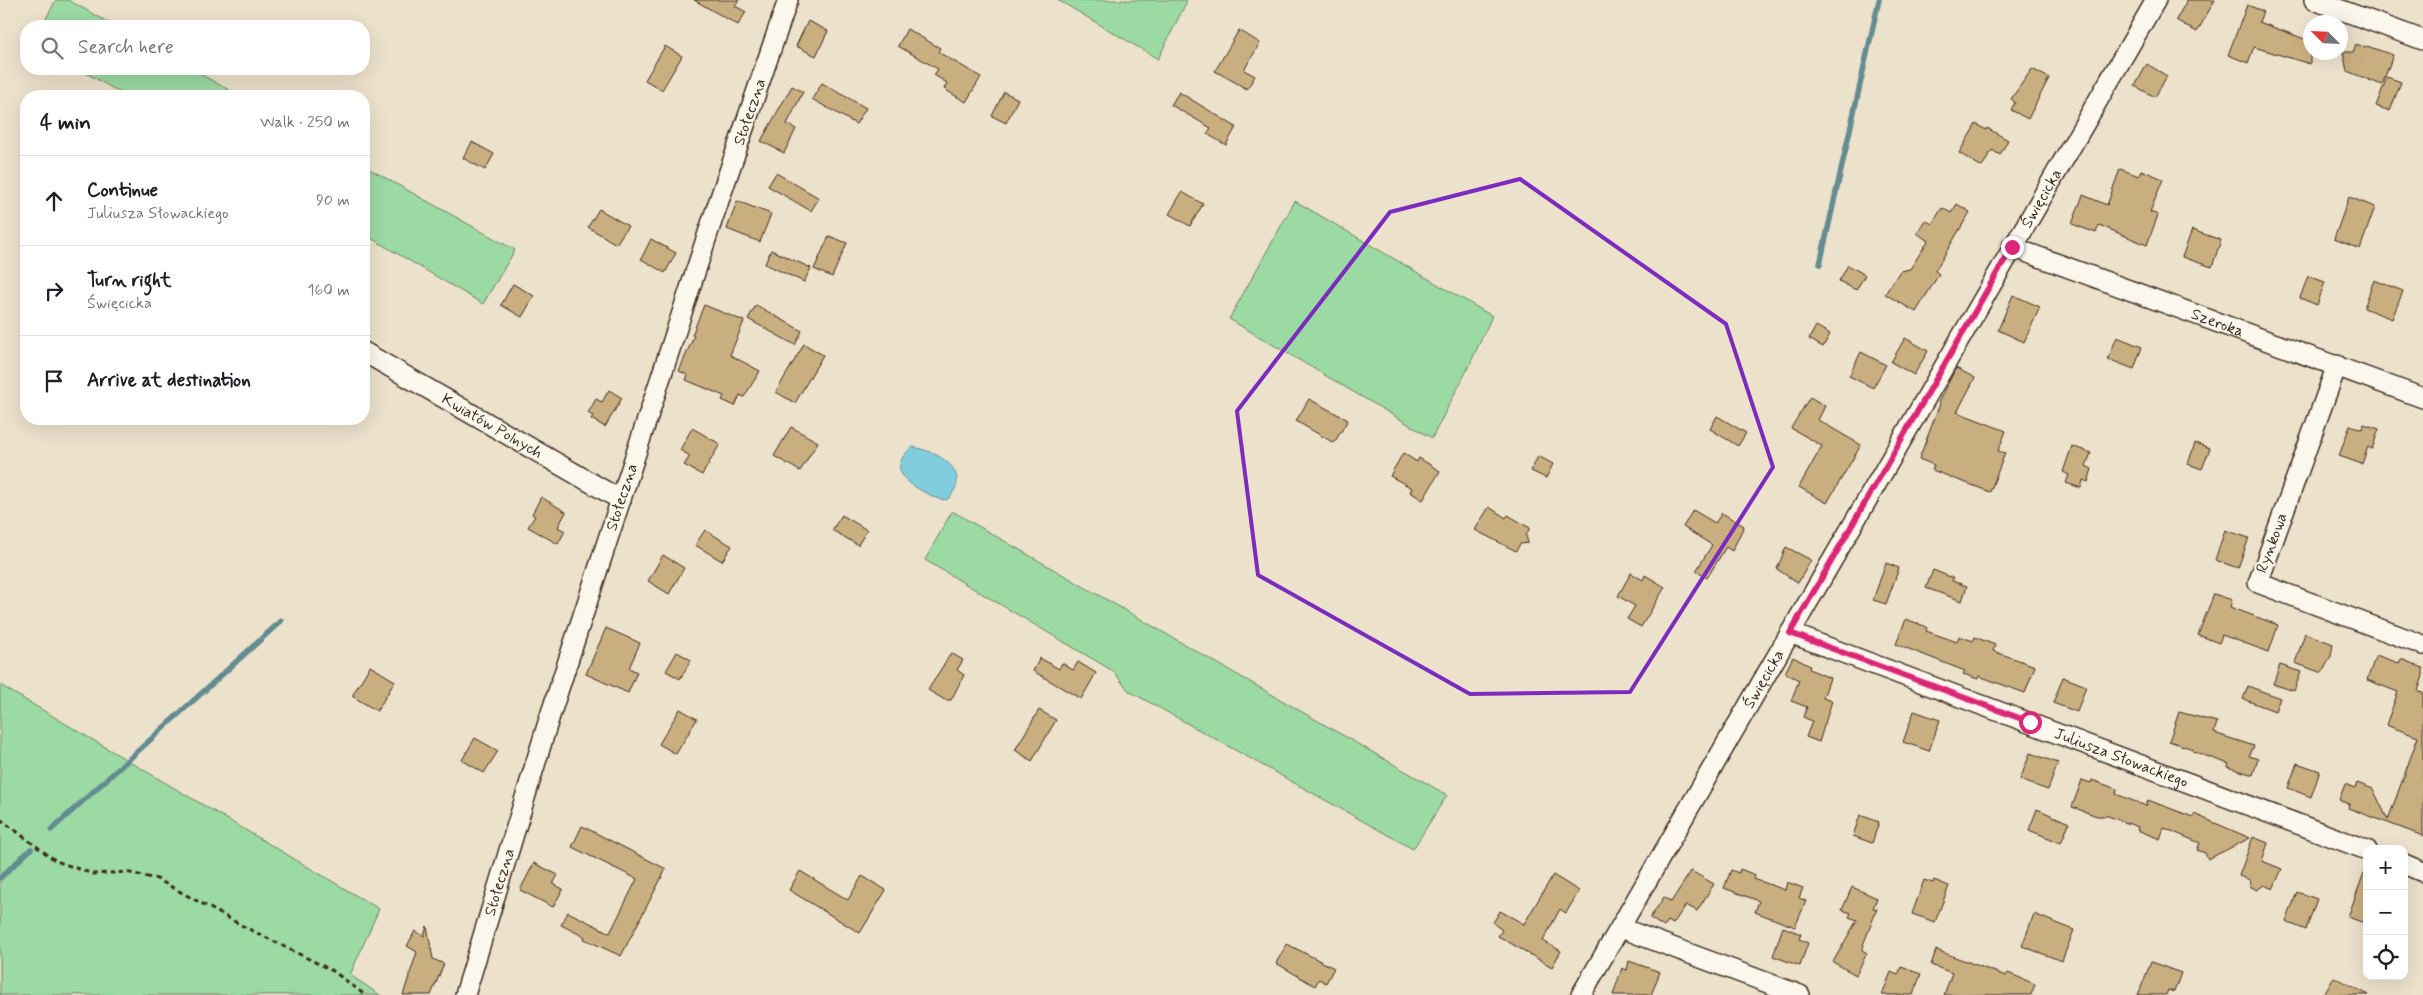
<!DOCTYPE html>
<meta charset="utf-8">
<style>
:root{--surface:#fff;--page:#f6f6f6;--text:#202124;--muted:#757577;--line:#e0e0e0}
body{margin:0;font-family:Mynerve,sans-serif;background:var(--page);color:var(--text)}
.controls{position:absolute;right:15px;bottom:15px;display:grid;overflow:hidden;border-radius:10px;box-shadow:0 5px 20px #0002}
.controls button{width:45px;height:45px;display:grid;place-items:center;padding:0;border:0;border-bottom:1px solid var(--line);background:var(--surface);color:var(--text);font:25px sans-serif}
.compass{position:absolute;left:2303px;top:15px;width:45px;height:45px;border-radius:50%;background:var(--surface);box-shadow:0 5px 20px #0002;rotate:294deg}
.stop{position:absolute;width:15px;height:15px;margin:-11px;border:4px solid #db2777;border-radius:50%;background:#fff}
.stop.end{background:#db2777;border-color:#fff;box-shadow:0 1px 5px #0008}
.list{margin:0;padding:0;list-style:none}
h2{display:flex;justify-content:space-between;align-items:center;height:65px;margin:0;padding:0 20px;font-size:21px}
h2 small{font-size:16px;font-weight:400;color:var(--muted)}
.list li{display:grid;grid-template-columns:32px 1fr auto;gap:15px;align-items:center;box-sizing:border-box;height:90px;padding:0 20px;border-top:1px solid var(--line)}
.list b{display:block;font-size:19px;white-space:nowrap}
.list p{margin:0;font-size:16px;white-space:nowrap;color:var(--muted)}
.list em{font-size:16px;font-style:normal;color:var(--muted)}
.icon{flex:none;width:28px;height:28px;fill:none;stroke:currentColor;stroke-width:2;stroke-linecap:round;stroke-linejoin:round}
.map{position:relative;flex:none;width:2423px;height:995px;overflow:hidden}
.search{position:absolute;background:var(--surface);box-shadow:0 5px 20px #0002;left:20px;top:20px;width:350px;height:55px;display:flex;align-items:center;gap:12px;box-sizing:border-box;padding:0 18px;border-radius:20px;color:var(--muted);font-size:19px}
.panel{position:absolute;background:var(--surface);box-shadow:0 5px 20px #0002;left:20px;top:90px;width:350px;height:335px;border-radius:20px}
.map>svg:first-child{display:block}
.green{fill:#9bdaa3;stroke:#6b8260}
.water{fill:#80cedd;stroke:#648c91}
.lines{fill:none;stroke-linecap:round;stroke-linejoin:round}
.stream{stroke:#648c91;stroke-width:5.5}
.building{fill:#c9ae7f;stroke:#3b2a1e}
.minor-casing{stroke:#3b2a1e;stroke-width:22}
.path{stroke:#3b2a1e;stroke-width:3;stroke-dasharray:5 4;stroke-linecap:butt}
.minor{stroke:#fbf7ec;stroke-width:19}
.route{stroke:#db2777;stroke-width:6}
.marked{fill:none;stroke:#7b2cbf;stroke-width:4;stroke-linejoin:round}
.labels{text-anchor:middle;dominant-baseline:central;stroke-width:4.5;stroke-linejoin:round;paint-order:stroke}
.street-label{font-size:16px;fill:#3b2a1e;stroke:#fbf7ec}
</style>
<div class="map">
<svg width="2423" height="995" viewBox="0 0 2423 995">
<rect width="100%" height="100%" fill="#ece1cb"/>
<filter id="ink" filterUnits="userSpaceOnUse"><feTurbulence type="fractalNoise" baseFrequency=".02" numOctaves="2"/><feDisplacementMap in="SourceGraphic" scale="10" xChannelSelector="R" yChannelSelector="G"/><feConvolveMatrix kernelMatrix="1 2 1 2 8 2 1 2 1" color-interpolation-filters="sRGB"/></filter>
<g filter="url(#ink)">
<path class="green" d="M 56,0 L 68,0 L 115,26 L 42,26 Z
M 1058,0 L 1185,0 L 1187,1 L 1158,59 Z
M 79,69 L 191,69 L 240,96 L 126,96 Z
M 364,166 L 515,250 L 483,304 L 364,234 Z
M 1295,201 L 1492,316 L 1470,364 L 1432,438 L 1229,319 Z
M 952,511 L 1447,795 L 1413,849 L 1129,691 L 1113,671 L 925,560 Z
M 0,685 L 379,909 L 350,975 L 380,995 L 0,995 Z"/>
<path class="water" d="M 912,447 C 938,451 974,472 948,499 C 940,502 933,496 926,493 C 903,481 888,468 912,447 Z"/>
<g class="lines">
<path class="stream" d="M 1820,264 L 1879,0
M 51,830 L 281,621
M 0,878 L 31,849"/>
</g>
<path class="building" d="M 694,0 L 739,0 L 735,6 L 746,12 L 738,25 Z
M 2187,0 L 2215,0 L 2197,32 L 2176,20 Z
M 2247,5 L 2263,11 L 2259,22 L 2310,41 L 2310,64 L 2254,47 L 2248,63 L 2228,55 Z
M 808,21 L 828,31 L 816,56 L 796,46 Z
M 907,29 L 940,48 L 938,52 L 981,77 L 966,102 L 944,89 L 947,83 L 934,75 L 938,69 L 898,46 Z
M 1239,30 L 1260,43 L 1244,70 L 1255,76 L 1247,89 L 1215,71 Z
M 2356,44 L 2366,48 L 2367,46 L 2393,55 L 2382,85 L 2347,71 L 2343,52 L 2353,52 Z
M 665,46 L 682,56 L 662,90 L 645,80 Z
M 2147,64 L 2167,76 L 2155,97 L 2135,86 Z
M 2032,69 L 2049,78 L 2028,119 L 2011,110 L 2015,102 L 2011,99 Z
M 2387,77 L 2401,82 L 2390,111 L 2376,106 Z
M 822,83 L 866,108 L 856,124 L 812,99 Z
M 792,86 L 803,92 L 787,124 L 796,129 L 784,153 L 761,141 Z
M 1004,92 L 1018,99 L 1006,123 L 992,116 Z
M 1179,92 L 1236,127 L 1226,145 L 1207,134 L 1211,128 L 1171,105 Z
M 1976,124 L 1986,130 L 1987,128 L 2008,140 L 2000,155 L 1992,150 L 1982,167 L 1959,153 Z
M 472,142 L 494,154 L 485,170 L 463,158 Z
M 2120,169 L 2139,176 L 2141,170 L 2163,179 L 2150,212 L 2158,215 L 2147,245 L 2099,225 L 2096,233 L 2072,224 L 2083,195 L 2107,205 Z
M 776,173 L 819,198 L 811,211 L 768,186 Z
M 1182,192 L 1203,204 L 1190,226 L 1169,214 Z
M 2349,197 L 2375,207 L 2360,249 L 2334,239 Z
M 737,201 L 771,214 L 760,242 L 727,229 Z
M 1957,204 L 1970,212 L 1935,271 L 1939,274 L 1916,312 L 1885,294 L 1900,271 L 1910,269 L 1928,241 L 1917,233 L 1925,220 L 1932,224 L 1942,208 L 1951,213 Z
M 599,209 L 628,226 L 616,244 L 588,227 Z
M 2192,230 L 2221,240 L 2212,267 L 2182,257 Z
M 829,236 L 847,243 L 832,277 L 814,269 Z
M 651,239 L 676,253 L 665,273 L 641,259 Z
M 771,250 L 811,268 L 804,282 L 765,264 Z
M 1848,265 L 1865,275 L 1856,290 L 1839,281 Z
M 2308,276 L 2325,282 L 2317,305 L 2300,298 Z
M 2374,280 L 2403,291 L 2392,319 L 2364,308 Z
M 513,284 L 534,296 L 522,317 L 501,305 Z
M 2013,295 L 2040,307 L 2024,342 L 1998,330 Z
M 704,305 L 744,321 L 730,355 L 760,371 L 744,397 L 740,395 L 735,406 L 722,400 L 724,396 L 686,380 L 688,375 L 679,371 L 694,336 L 692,335 Z
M 756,305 L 802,331 L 795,345 L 748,319 Z
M 1816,326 L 1830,334 L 1823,347 L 1809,339 Z
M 2117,337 L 2142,347 L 2134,369 L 2108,359 Z
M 1905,338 L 1928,351 L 1914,375 L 1891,362 Z
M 804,344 L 823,355 L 795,403 L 776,392 Z
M 1861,352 L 1886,365 L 1873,388 L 1849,376 Z
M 1956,368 L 1975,378 L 1957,412 L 2006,431 L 1998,451 L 2005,453 L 1990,492 L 1932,470 L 1934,465 L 1919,459 L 1940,404 L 1938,403 Z
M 609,390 L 622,398 L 605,427 L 591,419 L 593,416 L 588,413 L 596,399 L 602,402 Z
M 1810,397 L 1825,406 L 1818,420 L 1861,445 L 1827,503 L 1799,487 L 1822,446 L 1791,428 Z
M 1309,399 L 1348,420 L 1334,443 L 1296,421 Z
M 1717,416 L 1746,433 L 1738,446 L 1710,429 Z
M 2364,424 L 2379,429 L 2372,449 L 2368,447 L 2362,464 L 2339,456 L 2350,425 L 2362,429 Z
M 791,427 L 818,442 L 800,471 L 774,456 Z
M 692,428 L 720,444 L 702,475 L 684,465 L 690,456 L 680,450 Z
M 2195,443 L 2210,448 L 2202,469 L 2188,464 Z
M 2072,446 L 2091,453 L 2086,466 L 2092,469 L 2088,482 L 2083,480 L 2081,488 L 2066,483 L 2069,475 L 2063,472 Z
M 1403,453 L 1417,462 L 1419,458 L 1440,471 L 1423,500 L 1410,492 L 1412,488 L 1390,476 Z
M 1538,456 L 1553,464 L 1546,478 L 1531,471 Z
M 541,497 L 566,512 L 558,527 L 565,531 L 558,544 L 528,527 L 535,516 L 532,514 Z
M 1489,507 L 1506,518 L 1508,515 L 1530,528 L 1526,535 L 1528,543 L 1520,544 L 1516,551 L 1475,530 Z
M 1693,510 L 1715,523 L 1722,513 L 1744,526 L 1732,551 L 1726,547 L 1707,578 L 1696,571 L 1712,545 L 1683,527 Z
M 842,515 L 867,530 L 858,545 L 832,530 Z
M 705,530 L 732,546 L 722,561 L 695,545 Z
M 2225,530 L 2249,538 L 2238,568 L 2215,560 Z
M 1786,547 L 1811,560 L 1798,583 L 1777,569 Z
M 663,555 L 684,568 L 669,594 L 648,581 Z
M 1886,563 L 1899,568 L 1886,604 L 1873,600 Z
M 1933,570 L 1953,578 L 1952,581 L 1967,586 L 1962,601 L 1926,588 Z
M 1631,573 L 1643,580 L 1645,575 L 1665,587 L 1641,627 L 1627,619 L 1635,606 L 1618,596 Z
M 2214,594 L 2232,600 L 2230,607 L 2278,625 L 2269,652 L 2222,635 L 2219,643 L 2198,635 Z
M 1906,619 L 1927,627 L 1926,631 L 1957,642 L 1959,636 L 1973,641 L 1975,637 L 1995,645 L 1993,651 L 2035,666 L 2025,693 L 1979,676 L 1978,679 L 1963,674 L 1965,671 L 1896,644 Z
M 606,628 L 640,643 L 629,668 L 637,672 L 628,693 L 586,674 Z
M 2305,633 L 2333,644 L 2331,656 L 2322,673 L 2295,663 Z
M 677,652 L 691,660 L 680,679 L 666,671 Z
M 951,653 L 963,660 L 957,670 L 964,675 L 951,700 L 945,700 L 928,690 Z
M 2376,655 L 2399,663 L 2401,659 L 2423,668 L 2423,676 L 2418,691 L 2423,692 L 2423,836 L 2348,808 L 2349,804 L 2339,800 L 2345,784 L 2355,788 L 2357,783 L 2373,789 L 2388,820 L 2418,737 L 2386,725 L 2398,692 L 2367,680 Z
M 1793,657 L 1810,666 L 1809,669 L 1830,678 L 1823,698 L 1832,701 L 1819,742 L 1806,737 L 1812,721 L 1803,717 L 1807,707 L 1791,701 L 1799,680 L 1785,673 Z
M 1040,658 L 1059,669 L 1062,663 L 1073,670 L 1078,662 L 1096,673 L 1081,699 L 1033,671 Z
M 2280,665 L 2301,672 L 2294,691 L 2273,684 Z
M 370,666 L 395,681 L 377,711 L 352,696 Z
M 2063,677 L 2086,686 L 2077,712 L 2053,703 Z
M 2248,686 L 2280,698 L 2275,711 L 2243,699 Z
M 680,709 L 697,719 L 676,754 L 659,744 Z
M 1039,710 L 1056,720 L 1032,761 L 1015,750 Z
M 1914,711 L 1940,720 L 1929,751 L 1903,742 Z
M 2179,712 L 2217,722 L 2214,733 L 2254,746 L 2249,756 L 2258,759 L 2253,775 L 2228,767 L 2229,764 L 2192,751 L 2193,749 L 2169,741 Z
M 475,738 L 498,751 L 484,773 L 462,760 Z
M 2030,753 L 2058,763 L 2048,790 L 2020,780 Z
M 2297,763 L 2320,771 L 2311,797 L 2288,788 Z
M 2082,780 L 2091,783 L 2092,780 L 2117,789 L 2116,794 L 2146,806 L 2148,800 L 2193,817 L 2194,814 L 2250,838 L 2208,859 L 2205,853 L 2197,850 L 2200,843 L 2164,828 L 2160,839 L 2137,830 L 2138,827 L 2108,816 L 2097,816 L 2072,807 Z
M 2037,809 L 2069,823 L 2061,843 L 2029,830 Z
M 1860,815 L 1879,822 L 1872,843 L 1853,836 Z
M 582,826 L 666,869 L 621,956 L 584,939 L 585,937 L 561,925 L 568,912 L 610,933 L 637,879 L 572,847 Z
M 2253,837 L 2268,843 L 2262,861 L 2282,869 L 2273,889 L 2264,885 L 2257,890 L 2251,887 L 2250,880 L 2239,876 Z
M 534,863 L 558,875 L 553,884 L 563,889 L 553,907 L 520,890 Z
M 1740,869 L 1755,875 L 1754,879 L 1785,890 L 1787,882 L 1803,888 L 1799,898 L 1806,901 L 1795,927 L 1755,912 L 1759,901 L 1724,888 L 1731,870 L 1739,873 Z
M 2365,870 L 2367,870 L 2367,924 L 2348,917 Z
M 800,871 L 848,900 L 862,876 L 886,890 L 860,933 L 789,890 Z
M 1691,871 L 1714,884 L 1697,911 L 1686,905 L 1673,924 L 1668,921 L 1664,927 L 1650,918 L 1664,897 L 1671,902 Z
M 1553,875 L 1579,891 L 1566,913 L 1560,909 L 1543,941 L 1561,951 L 1552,967 L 1498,936 L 1502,930 L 1493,923 L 1500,911 L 1524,924 Z
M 1924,880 L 1933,883 L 1934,880 L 1949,886 L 1935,922 L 1912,914 Z
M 1852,887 L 1877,898 L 1873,908 L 1877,909 L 1863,945 L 1864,946 L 1862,950 L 1867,953 L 1856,975 L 1833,962 L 1857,920 L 1849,917 L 1851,913 L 1842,910 Z
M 2297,892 L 2317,899 L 2306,930 L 2286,922 Z
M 2034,914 L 2074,930 L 2062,961 L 2022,946 Z
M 427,926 L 433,959 L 444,964 L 431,995 L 403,995 L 417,952 L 407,946 L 415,931 L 424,936 Z
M 1783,927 L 1801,934 L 1799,939 L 1808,943 L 1800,966 L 1773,956 Z
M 1287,944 L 1334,968 L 1326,983 L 1319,979 L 1315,986 L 1276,963 Z
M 1936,950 L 2006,976 L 2008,973 L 2035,984 L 2031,995 L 1944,995 L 1952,973 L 1931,965 Z
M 1629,961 L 1660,972 L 1651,995 L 1613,995 L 1622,968 L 1627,970 Z
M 2151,962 L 2181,973 L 2174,992 L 2168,990 L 2166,995 L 2138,995 Z
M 1901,967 L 1921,974 L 1913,995 L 1882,995 L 1891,972 L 1898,975 Z
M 2334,977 L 2369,995 L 2324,995 Z"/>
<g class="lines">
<g class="minor-casing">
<g id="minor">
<path d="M 2314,0 L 2423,40"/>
<path id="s1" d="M 2012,247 L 2423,398"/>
<path id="s2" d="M 364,352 L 621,500"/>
<path d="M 2337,365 L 2258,583 L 2423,645"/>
<path id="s3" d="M 1790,633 L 2367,850"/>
<path d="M 2404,864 L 2423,872"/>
<path d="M 1621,928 L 1800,995"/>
<path id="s4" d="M 465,995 L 549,719 L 712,221 L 788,0"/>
<path id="s5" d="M 1581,995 L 2156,0"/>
</g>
</g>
<path class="path" d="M 0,819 L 56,861 L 93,874 L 126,872 L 157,879 L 241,925 L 333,971 L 365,995"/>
<use href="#minor" class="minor"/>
</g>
</g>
<g class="lines" filter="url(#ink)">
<path class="route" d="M 2012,247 L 1790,633 L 2030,722"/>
</g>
<path class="marked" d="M 1520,179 L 1726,324 L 1773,467 L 1630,692 L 1470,694 L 1258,575 L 1237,411 L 1390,212 Z"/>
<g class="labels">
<g class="street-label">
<text stroke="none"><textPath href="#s4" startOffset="928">Stołeczna</textPath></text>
<text stroke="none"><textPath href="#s5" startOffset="920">Święcicka</textPath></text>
<text stroke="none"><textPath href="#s1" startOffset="219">Szeroka</textPath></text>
<text stroke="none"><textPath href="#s2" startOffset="148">Kwiatów Polnych</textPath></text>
<text stroke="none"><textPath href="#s4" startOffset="522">Stołeczna</textPath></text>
<text transform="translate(2272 543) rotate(-70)">Rynkowa</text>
<text stroke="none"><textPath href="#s5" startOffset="365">Święcicka</textPath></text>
<text stroke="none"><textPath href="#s3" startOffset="354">Juliusza Słowackiego</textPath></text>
<text stroke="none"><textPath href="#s4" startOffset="118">Stołeczna</textPath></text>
</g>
</g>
</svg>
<div class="controls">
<button>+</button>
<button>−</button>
<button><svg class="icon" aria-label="locate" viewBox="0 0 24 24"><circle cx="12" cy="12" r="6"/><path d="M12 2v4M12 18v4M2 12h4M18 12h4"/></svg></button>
</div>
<svg class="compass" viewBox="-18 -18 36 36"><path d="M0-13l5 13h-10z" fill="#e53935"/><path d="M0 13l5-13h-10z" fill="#757577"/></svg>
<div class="stop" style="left:2030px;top:722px"></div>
<div class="stop end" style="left:2012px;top:247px"></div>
<div class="search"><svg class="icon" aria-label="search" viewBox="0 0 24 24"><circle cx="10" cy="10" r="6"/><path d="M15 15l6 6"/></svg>Search here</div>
<section class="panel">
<h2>4 min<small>Walk · 250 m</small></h2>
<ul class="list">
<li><svg class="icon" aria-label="ahead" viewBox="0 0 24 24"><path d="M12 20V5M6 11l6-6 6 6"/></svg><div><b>Continue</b><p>Juliusza Słowackiego</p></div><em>90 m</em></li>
<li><svg class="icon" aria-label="right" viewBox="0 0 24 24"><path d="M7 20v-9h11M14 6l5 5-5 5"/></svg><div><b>Turn right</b><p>Święcicka</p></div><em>160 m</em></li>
<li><svg class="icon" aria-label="arrive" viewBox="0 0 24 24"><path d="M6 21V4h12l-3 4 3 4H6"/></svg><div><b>Arrive at destination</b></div></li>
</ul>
</section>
</div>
